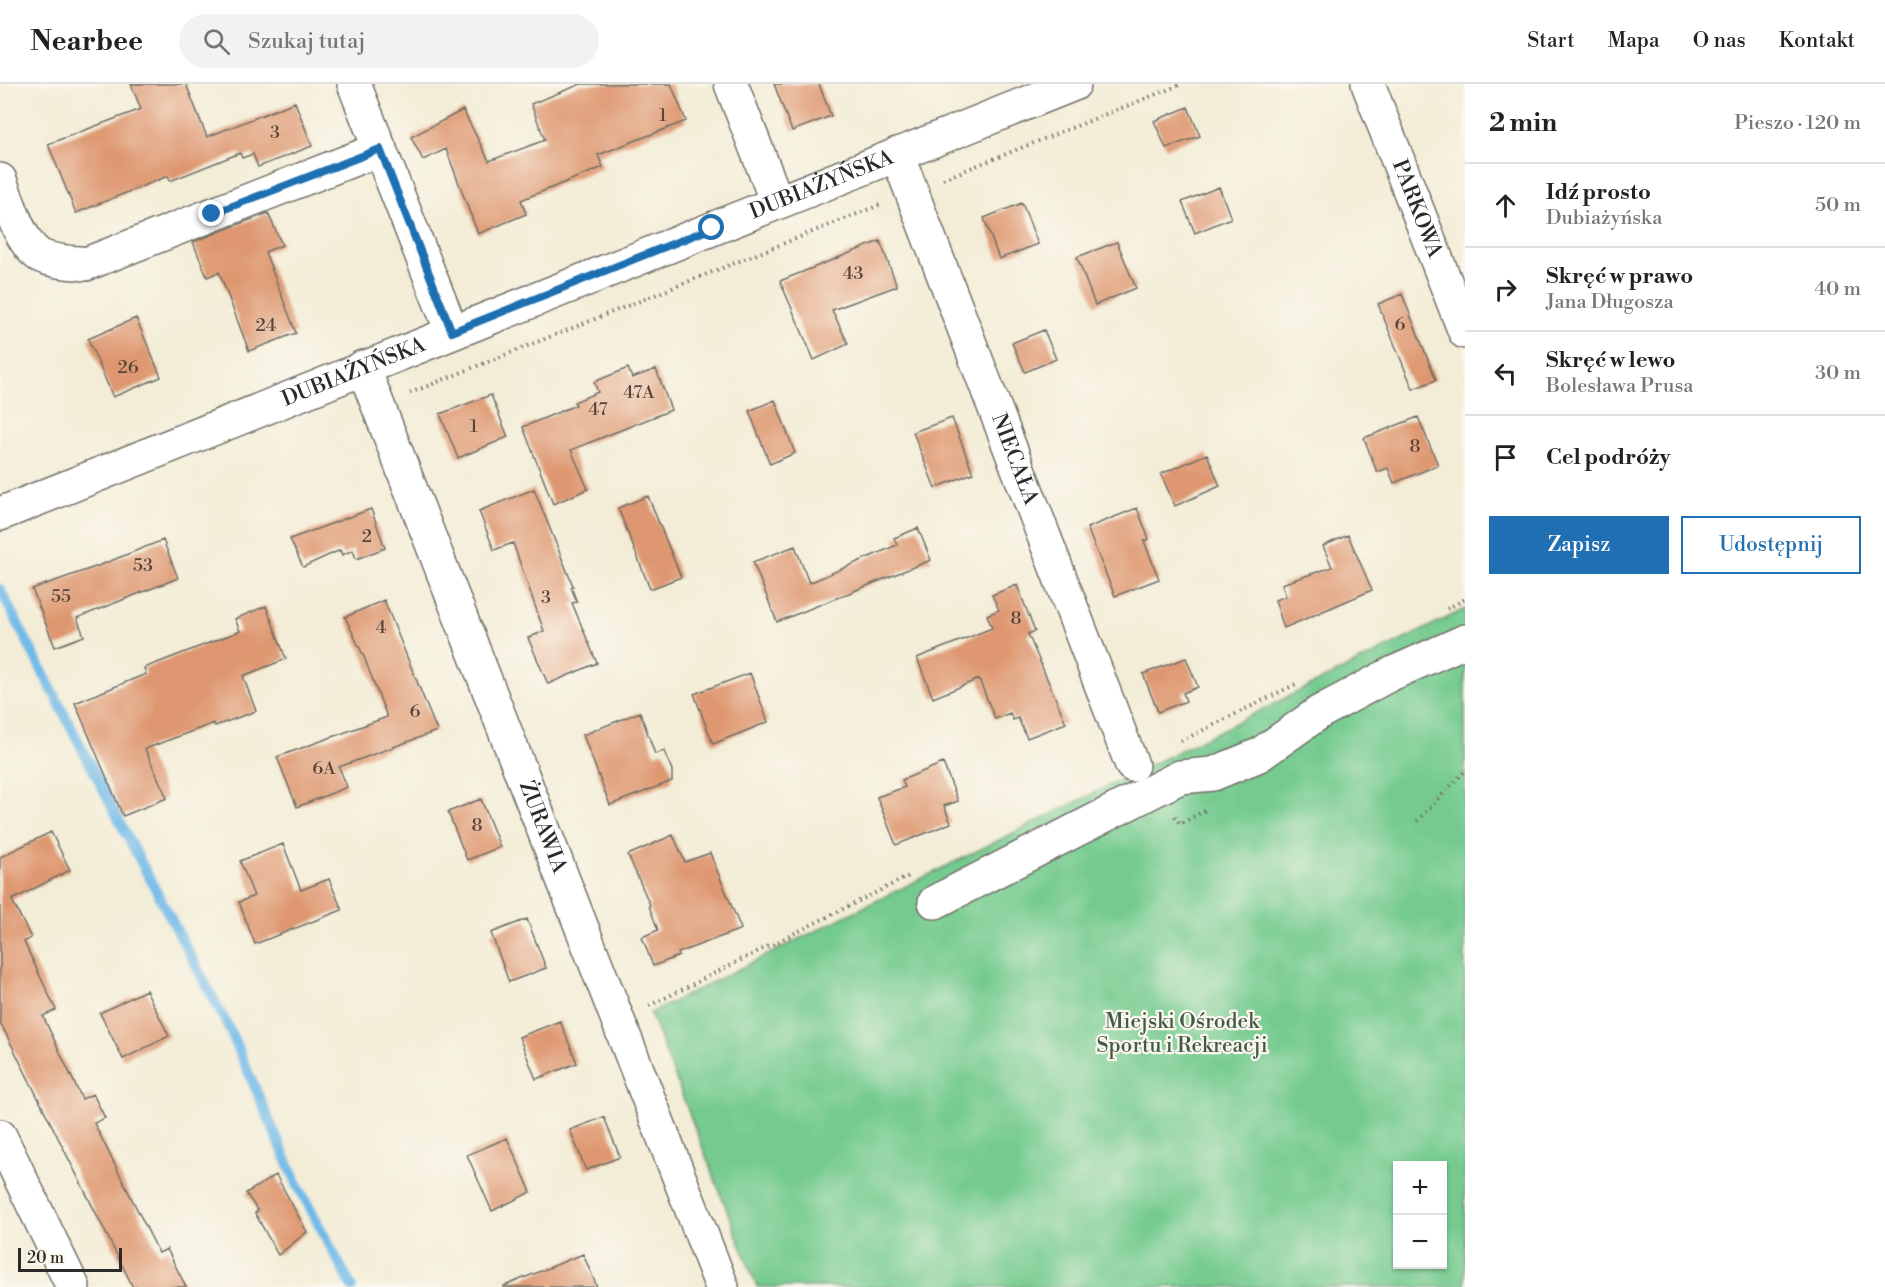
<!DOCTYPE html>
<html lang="pl">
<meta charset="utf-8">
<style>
:root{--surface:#fff;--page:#f2f2f2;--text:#222;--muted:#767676;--line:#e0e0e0;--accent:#1f6fb2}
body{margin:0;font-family:"Libre Bodoni",serif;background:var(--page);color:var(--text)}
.controls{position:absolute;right:18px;bottom:18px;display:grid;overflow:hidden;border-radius:0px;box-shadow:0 2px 4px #0004}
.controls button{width:54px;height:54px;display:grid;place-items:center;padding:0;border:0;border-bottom:2px solid var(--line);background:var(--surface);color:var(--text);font:30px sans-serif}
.scale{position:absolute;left:18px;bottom:15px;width:104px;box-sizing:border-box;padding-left:6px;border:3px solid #2b2b2b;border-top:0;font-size:16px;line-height:21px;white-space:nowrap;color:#2b2b2b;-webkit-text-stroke:4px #fbf7ec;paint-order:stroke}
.stop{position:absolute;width:18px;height:18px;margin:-14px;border:4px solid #1f6fb2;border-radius:50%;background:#fff}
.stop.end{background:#1f6fb2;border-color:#fff;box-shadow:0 2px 6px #0008}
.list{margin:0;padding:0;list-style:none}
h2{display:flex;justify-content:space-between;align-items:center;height:78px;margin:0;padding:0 24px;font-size:26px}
h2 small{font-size:20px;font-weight:400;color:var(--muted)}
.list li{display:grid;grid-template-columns:39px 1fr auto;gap:18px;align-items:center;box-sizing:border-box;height:84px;padding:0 24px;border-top:2px solid var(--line)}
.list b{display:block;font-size:22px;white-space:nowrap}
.list p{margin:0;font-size:20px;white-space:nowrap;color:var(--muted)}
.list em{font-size:20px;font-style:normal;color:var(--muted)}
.actions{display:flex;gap:12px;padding:18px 24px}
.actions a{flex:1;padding:14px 0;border:2px solid var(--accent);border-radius:0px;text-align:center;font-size:21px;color:var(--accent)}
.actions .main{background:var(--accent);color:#fff}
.icon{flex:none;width:33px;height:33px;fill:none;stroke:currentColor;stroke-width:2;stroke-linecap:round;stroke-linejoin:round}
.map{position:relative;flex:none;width:1465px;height:1203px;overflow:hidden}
header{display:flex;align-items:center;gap:36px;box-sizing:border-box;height:84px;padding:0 30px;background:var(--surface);border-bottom:2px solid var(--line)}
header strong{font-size:28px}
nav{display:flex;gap:33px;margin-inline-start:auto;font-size:21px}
.search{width:420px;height:54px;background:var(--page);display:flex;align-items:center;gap:15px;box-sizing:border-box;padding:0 21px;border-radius:33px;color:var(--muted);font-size:22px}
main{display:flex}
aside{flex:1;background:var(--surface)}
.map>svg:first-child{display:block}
.green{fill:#75cb8f;stroke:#507b5d;stroke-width:1.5;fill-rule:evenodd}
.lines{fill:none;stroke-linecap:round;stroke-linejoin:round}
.stream{stroke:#6fbae8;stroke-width:10}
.building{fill:#de976f}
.minor-casing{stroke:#716f67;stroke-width:36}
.path{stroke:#716f67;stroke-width:4;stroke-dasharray:1.5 4.5;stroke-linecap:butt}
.minor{stroke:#fff;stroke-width:33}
.route{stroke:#1f6fb2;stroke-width:8}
.labels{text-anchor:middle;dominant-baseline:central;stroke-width:4.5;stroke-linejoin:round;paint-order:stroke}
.number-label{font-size:18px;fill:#58463c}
.street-label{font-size:21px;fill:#2b2b2b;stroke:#fbf7ec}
.park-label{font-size:21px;fill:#415b49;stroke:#fbf7ec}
</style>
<header>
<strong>Nearbee</strong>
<div class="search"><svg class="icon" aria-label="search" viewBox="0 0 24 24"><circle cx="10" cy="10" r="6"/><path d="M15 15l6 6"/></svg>Szukaj tutaj</div>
<nav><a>Start</a><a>Mapa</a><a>O nas</a><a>Kontakt</a></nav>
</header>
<main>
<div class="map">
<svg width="1465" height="1203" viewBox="0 0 1465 1203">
<rect width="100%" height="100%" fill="#fbf7ec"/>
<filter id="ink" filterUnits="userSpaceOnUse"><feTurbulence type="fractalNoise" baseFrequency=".0167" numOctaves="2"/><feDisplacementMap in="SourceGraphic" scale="12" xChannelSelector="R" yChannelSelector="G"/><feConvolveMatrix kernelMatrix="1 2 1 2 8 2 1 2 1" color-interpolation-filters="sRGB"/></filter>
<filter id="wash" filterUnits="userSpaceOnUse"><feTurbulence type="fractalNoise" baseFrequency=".008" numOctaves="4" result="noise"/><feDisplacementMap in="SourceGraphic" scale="24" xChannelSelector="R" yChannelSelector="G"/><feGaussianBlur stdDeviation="1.35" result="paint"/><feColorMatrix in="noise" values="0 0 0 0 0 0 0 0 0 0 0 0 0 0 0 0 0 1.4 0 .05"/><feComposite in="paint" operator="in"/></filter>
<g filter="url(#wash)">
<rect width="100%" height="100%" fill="#f3edd7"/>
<path class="green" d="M 1465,525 L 1465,1203 L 757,1203 L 650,929 ZM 1398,1082 L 1442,1082 L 1442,1180 L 1398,1180 Z"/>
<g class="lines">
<path class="stream" d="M 0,505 L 125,748 L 229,944 L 297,1100 L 352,1203"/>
</g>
<g id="blocks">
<path class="building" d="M 131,0 L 186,0 L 207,53 L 295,18 L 312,62 L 258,83 L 253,70 L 242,74 L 240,69 L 170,97 L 168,92 L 76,129 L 48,60 L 141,25 Z
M 581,0 L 671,0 L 686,37 L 598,71 L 603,83 L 521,116 L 526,130 L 478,150 L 446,65 L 423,76 L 411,53 L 463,26 L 489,77 L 545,56 L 531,20 Z
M 774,0 L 819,0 L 831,32 L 792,47 Z
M 1188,23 L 1200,52 L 1166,64 L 1154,37 Z
M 1219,103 L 1231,134 L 1195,149 L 1182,118 Z
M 1022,119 L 1038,160 L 999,175 L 984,134 Z
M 268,129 L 282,161 L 265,168 L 296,249 L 249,267 L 219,188 L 207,193 L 193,158 Z
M 880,157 L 897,202 L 832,226 L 848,260 L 814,276 L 780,197 Z
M 1117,158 L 1136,204 L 1095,221 L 1077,173 Z
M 1402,210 L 1436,296 L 1413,305 L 1378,220 Z
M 136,234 L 161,293 L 113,313 L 88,255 Z
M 1044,246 L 1056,275 L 1025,288 L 1012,259 Z
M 628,284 L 632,294 L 656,285 L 671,326 L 571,366 L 588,405 L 553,420 L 523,343 L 576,321 L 574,318 L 598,308 L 594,298 Z
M 491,311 L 508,353 L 458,374 L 440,330 Z
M 775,316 L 795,369 L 770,380 L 749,327 Z
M 1418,333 L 1438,381 L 1394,399 L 1388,384 L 1377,388 L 1364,354 Z
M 952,334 L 973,389 L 935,404 L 913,348 Z
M 1207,370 L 1220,402 L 1175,422 L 1161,390 Z
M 534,405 L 573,502 L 571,503 L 577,518 L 572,519 L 597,579 L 548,600 L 528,554 L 544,547 L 513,459 L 494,466 L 479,427 Z
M 648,412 L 681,493 L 650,505 L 618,424 Z
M 1137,424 L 1149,455 L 1144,457 L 1159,495 L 1115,512 L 1087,444 Z
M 371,425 L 385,464 L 356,475 L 353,466 L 342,471 L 340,466 L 303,483 L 290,455 Z
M 918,444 L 931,476 L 777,538 L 753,478 L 795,462 L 809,499 L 897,461 L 894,454 Z
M 1348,451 L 1372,506 L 1284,544 L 1275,516 L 1286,512 L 1282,500 L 1332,483 L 1323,462 Z
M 163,456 L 178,494 L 77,534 L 84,552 L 55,563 L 32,505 L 98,482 Z
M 1017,501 L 1035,547 L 1028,550 L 1066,639 L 1027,654 L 1018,634 L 1013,636 L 1010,629 L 995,635 L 979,595 L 933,614 L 917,574 L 992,544 L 987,531 L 999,526 L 992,511 Z
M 384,516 L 437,647 L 339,683 L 347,703 L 297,723 L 277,673 L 387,633 L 364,573 L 345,533 Z
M 266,522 L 286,575 L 243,592 L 256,627 L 215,642 L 214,639 L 145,665 L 167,714 L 123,732 L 75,619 L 146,590 L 144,584 L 240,547 L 235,535 Z
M 1186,574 L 1198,603 L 1183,609 L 1186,617 L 1158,628 L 1143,590 Z
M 750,589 L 768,638 L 713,660 L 694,610 Z
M 640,628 L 655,670 L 664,667 L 672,686 L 672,697 L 610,721 L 583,651 Z
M 943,679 L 958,717 L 944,722 L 951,739 L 896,761 L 877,713 L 905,703 L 902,696 Z
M 481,715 L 500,763 L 467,776 L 448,728 Z
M 51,748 L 70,786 L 12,816 L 31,854 L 24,858 L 56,926 L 43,932 L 82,1015 L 93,1010 L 105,1034 L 94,1039 L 159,1169 L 167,1165 L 186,1203 L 133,1203 L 0,938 L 0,773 Z
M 673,751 L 685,778 L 710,769 L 741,845 L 678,869 L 679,872 L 653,882 L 642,853 L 658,846 L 649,822 L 650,821 L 628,771 Z
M 283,760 L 301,806 L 329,795 L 342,826 L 255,860 L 239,818 L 254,812 L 240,777 Z
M 527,835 L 546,884 L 509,898 L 491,849 Z
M 146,906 L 169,952 L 123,975 L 100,929 Z
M 560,937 L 577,979 L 536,995 L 519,953 Z
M 604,1033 L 620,1073 L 586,1086 L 570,1046 Z
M 507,1054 L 531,1108 L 492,1127 L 467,1071 Z
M 276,1091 L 307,1148 L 278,1171 L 255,1129 L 258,1127 L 246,1109 Z
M 583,1170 L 597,1203 L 504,1203 L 504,1202 Z"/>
</g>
</g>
<g filter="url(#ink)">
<use href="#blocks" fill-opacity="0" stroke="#716f67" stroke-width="1.5"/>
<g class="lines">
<g class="minor-casing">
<g id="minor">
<path d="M 354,0 L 452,248"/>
<path d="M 731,0 L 777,118"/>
<path id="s1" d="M 1368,0 L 1465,248"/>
<path id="s2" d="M 897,70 L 1132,681"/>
<path d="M 0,96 C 8,117 20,159 39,171 C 52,178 71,178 86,180 L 380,65"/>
<path id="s3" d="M 363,283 L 722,1203"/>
<path id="s4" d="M 0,430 L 1074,0"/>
<path d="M 935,818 L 1180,693 L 1213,690 L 1259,671 L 1320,628 L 1389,591 L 1465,557"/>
<path d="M 0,1052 L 73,1203"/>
</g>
</g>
<path class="path" d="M 943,95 L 1182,0
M 410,309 L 882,120
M 1447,525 L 1465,515
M 1181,657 L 1298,599
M 1175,732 L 1180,740 L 1206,726
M 1417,737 L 1465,687
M 649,922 L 911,791"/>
<use href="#minor" class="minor"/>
</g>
</g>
<g class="lines" filter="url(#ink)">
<path class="route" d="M 212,130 L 380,65 L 452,248 L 712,144"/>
</g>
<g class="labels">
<g class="number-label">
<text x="663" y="31">1</text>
<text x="275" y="48">3</text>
<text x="853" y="189">43</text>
<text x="1400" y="240">6</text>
<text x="266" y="241">24</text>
<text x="128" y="283">26</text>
<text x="639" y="308">47A</text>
<text x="598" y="325">47</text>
<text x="474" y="342">1</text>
<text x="1415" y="362">8</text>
<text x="367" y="452">2</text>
<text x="143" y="481">53</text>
<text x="61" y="512">55</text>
<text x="546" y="513">3</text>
<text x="1016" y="534">8</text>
<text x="381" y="543">4</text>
<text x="415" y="627">6</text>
<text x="324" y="684">6A</text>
<text x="477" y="741">8</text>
</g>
<g class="street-label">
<text stroke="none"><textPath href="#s4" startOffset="885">DUBIAŻYŃSKA</textPath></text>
<text stroke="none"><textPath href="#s1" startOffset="134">PARKOWA</textPath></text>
<text stroke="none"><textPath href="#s4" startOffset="381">DUBIAŻYŃSKA</textPath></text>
<text stroke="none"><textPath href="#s2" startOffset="327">NIECAŁA</textPath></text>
<text stroke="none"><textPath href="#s3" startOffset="494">ŻURAWIA</textPath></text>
</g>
<g class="park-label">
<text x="1182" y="938">Miejski Ośrodek<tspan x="1182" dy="24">Sportu i Rekreacji</tspan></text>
</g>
</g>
</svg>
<div class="controls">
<button>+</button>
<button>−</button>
</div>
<div class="scale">20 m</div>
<div class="stop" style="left:712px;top:144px"></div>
<div class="stop end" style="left:212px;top:130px"></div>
</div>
<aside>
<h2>2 min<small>Pieszo · 120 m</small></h2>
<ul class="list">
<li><svg class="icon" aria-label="ahead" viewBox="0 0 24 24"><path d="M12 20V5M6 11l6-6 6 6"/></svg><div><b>Idź prosto</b><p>Dubiażyńska</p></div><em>50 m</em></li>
<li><svg class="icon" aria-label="right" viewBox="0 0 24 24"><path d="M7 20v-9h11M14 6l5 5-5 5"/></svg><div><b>Skręć w prawo</b><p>Jana Długosza</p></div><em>40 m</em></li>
<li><svg class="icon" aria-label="left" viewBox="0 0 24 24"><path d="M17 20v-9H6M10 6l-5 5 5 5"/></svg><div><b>Skręć w lewo</b><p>Bolesława Prusa</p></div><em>30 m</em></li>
<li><svg class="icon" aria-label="arrive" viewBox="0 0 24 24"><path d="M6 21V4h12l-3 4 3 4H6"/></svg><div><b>Cel podróży</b></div></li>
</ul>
<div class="actions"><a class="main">Zapisz</a><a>Udostępnij</a></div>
</aside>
</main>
